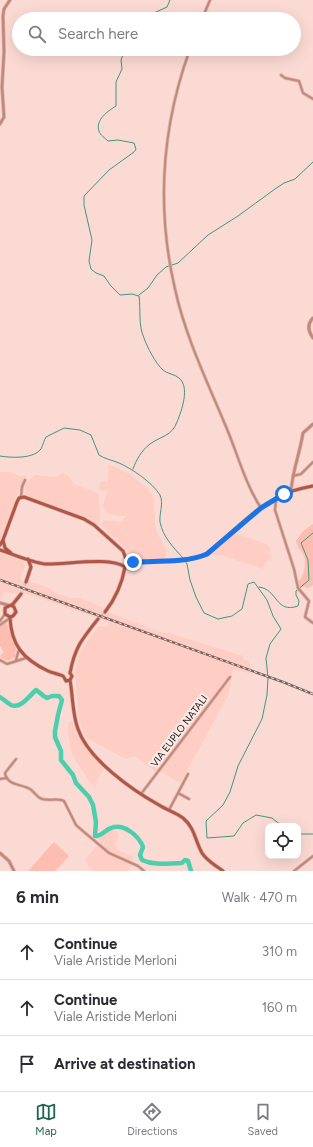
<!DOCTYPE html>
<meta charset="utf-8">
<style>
:root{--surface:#fff;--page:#f2f2f3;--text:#2b2b33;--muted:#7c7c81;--line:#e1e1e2;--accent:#226352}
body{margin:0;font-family:Figtree,sans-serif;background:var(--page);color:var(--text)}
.controls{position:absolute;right:12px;bottom:12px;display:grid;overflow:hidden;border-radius:8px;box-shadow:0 4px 16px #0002}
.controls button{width:36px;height:36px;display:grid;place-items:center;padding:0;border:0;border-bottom:1px solid var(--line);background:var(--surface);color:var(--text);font:20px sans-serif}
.stop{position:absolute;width:12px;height:12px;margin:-9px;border:3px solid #1a73e8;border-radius:50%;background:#fff}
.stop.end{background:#1a73e8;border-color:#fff;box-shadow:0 1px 4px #0008}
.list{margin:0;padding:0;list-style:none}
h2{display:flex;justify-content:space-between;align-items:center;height:52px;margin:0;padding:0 16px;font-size:17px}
h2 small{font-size:13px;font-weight:400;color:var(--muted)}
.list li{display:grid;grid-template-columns:26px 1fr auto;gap:12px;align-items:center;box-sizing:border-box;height:56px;padding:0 16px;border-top:1px solid var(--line)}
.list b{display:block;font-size:15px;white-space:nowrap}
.list p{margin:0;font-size:13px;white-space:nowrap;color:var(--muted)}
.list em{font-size:13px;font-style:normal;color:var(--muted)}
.icon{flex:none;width:22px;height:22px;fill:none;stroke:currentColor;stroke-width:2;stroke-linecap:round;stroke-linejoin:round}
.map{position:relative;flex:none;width:313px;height:871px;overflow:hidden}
.search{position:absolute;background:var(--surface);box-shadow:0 4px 16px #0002;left:12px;right:12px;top:12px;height:44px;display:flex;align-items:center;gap:10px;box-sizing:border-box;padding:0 14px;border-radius:22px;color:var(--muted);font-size:15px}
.sheet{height:220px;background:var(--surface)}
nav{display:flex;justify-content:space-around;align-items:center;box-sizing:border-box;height:56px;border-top:1px solid var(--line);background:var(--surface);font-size:11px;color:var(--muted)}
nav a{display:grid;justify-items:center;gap:2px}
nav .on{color:var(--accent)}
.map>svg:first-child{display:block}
.built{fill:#fecdc3}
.green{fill:#fdbdb0}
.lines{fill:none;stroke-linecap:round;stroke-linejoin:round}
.stream{stroke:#40977f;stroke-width:1}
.river{stroke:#4dcfad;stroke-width:4.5}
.secondary-tunnel{stroke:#dbbcb6;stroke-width:3;stroke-dasharray:3 1.5;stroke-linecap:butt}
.minor-casing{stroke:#d4b7b0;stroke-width:3.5}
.tertiary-casing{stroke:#d4b7b0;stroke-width:4}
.secondary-casing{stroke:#d4b7b0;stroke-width:4.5}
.minor{stroke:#c78679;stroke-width:2}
.tertiary{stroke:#c78679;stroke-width:2.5}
.secondary{stroke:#b35544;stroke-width:3}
.rail-casing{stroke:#78625e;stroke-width:2.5}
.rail{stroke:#fcece8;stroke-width:1;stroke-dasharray:3;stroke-linecap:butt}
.route{stroke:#1a73e8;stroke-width:5}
.labels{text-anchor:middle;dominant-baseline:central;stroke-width:4;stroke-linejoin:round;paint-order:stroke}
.street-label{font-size:10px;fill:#231513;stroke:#fcece8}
</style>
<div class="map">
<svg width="313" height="871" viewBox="0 0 313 871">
<rect width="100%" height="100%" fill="#fbdad3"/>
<path class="built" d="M 108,464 L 130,474 L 148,489 L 154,499 L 155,524 L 157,533 L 166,549 L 166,559 L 136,559 L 101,525 L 104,520 L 122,522 L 126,516 L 116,516 L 105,512 L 103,505 L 108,490 L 103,491 L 98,489 L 101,481 L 108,482 Z
M 0,472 L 11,472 L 21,477 L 24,475 L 26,477 L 20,486 L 0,540 Z
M 62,473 L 67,475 L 74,484 L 80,486 L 99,494 L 100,521 L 98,525 L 88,518 L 25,495 L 25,488 L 26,483 L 35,475 L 57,477 Z
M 234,533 L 264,543 L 271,548 L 269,554 L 272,556 L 270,561 L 267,560 L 263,569 L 221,555 L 208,555 Z
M 0,553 L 24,562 L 25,567 L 20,578 L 23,581 L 27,582 L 29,581 L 50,588 L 53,592 L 71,598 L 79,598 L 102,607 L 102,611 L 108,612 L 163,633 L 169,633 L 243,656 L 244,660 L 249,661 L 253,674 L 233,669 L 228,696 L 180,783 L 158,770 L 156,772 L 135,756 L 126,759 L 86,738 L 79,721 L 75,671 L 81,650 L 99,626 L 107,627 L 110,623 L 31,595 L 4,592 L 0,601 Z
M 72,720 L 78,734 L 104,769 L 96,781 L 98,782 L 95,787 L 89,781 L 71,752 L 68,732 L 68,723 Z
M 112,829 L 119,834 L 117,841 L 114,844 L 118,847 L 117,849 L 133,857 L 131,866 L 128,871 L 93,871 L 89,867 L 85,859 L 101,842 L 98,838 Z"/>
<path class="green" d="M 313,524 L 313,585 L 308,588 L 299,586 L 298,581 C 305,576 306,563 304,556 C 302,550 298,550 296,541 L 303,531 Z
M 6,621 L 12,640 L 16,649 L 15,657 L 8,661 L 3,659 L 0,656 L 4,652 L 0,646 L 0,626 Z
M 54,842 L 69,856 L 55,871 L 28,871 Z"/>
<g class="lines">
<path class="stream" d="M 149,19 L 154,13 L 167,7 L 170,0
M 125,49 L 121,60 L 122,69 L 116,82 L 116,106 C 108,111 95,120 99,131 C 100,135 105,138 108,141 L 118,140 L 134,143 L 136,149 L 134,152 L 109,170 L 84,196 L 84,205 L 92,240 L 89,261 L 91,269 L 96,273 L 104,276 L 111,286 L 120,295 L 132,294 L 139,296 C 141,310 138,325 144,338 C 147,347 156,364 163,370 C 167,374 175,374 179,378 C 190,387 182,410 177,422 C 172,436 161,436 150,444 C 142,450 136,460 133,469
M 143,49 L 147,51 L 155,49
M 139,295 L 148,288 L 157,275 L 166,267 L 178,263 L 208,235 L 238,216 L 275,189 L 284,183 L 295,179 L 313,162
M 0,456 C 11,458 34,459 41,449 C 43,445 44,440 46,437 L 64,428 L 80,430 L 91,435 L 99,455 C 105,459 112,460 119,463 C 131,468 153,483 160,495 C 164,503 159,514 160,522 C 163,537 173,547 183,558
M 185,561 L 187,564 L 190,580 L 196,597 L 204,613 L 218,619 L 232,616 L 242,609 L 248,584 L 254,582 L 267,600 L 273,616 L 281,629 L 270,644 L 266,658 L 268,678 L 267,695 L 262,719 L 238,766 L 230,792 L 223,805 L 206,821 L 207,838 L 234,836 L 243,823 L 256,815 L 272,818 L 282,826
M 259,587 C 278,589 275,614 298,606 L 299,601 L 296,595 L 296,591 L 309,580 L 308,560 L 301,543 L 313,533
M 298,834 L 313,834"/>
<path class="river" d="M 0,697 C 3,699 7,703 11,705 C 21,709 29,696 36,690 C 40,692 42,696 47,698 L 52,696 L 59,696 L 62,700 L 58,715 L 55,731 L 55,737 L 61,751 L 61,760 L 73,775 L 76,783 L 89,797 L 93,805 L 96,822 L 95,836 C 101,837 105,830 111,828 C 124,823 139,836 143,847 L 140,855 L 142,860 C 155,866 168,863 182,863 L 185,860 L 188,861 L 191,871"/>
<path class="secondary-tunnel" d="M 21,594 L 26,582
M 98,619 L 105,612"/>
<g class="minor-casing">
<path id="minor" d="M 202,19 L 210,0
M 190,49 C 161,129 156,207 175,289 C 185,335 206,379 224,422 C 237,451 244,482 261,508
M 281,75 L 285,78 L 299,81 L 303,93 L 313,99
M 293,476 L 301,474 L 313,462
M 21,497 L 22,487 L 25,480
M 276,499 L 275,510 L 294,569 L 298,588 L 309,601 L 305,617 L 313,623
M 0,621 L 5,614
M 0,625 L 10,618
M 0,660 L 7,664 L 26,658
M 16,660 L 19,649
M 16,759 L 5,773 C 7,786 22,784 30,789 C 35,792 36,797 42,799 C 49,801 57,798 64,801 L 76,825 L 84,832 L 109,853 L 138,866 L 144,871
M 0,779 L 6,778
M 178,793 L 189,799
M 141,794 L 230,677
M 169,810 L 188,774
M 294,871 L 313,856"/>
</g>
<g class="tertiary-casing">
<path id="tertiary" d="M 0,124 L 4,117 L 2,87 L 4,52 L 3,16 L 4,9 L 10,0
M 313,318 C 307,324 308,331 313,338
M 291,492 C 292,472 300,453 303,433 L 313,424
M 0,603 L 8,605
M 0,853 L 9,861 L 14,871"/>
</g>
<g class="secondary-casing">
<path id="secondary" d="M 3,540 L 5,548 L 11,553
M 0,545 L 3,540 L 17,502 L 19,498 L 24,497 L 84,519 L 94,525 L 123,551 L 126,559
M 0,550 C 12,554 33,563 45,564 C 64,565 110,556 125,567
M 129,562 C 152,560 186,564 207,554 C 231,534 254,508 283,495 C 292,490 303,488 313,486
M 26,582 L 31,567 L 28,559
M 105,612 C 116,598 122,584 125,567
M 10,617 C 11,645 23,659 48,671 C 52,673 59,674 63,676 C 64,677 65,679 66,681 L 70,680
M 10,617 L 5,614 L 5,608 L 13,604 L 21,594
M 10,617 L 13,616 L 16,612 L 14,607 L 11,605
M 70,673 L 72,676 L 70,680 C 73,696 72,713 78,729 C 88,759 132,790 159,805 C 167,810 176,813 183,818 C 195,828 195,841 202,853 C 207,861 215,865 223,871
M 70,673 C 75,647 82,639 98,619"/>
</g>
<use href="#minor" class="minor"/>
<use href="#tertiary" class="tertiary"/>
<use href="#secondary" class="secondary"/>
<g class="rail-casing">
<path id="rail" d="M 0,580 L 283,682 L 313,694"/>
</g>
<use href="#rail" class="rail"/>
</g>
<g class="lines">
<path class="route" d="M 133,562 C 155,561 187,563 207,554 L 261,508 L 284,494"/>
</g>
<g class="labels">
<g class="street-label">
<text transform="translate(179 731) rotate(-53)">VIA EUPLO NATALI</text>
</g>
</g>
</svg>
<div class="controls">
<button><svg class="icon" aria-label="locate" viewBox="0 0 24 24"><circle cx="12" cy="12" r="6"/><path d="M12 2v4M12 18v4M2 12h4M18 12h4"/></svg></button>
</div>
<div class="stop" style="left:284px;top:494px"></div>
<div class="stop end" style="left:133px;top:562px"></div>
<div class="search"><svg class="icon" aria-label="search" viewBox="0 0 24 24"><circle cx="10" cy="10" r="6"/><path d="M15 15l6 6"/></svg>Search here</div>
</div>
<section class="sheet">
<h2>6 min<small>Walk · 470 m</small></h2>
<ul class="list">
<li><svg class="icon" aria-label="ahead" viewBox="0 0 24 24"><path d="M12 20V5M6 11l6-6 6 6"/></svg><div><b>Continue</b><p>Viale Aristide Merloni</p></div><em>310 m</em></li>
<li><svg class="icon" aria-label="ahead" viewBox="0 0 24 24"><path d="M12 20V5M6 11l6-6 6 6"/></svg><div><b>Continue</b><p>Viale Aristide Merloni</p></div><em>160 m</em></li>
<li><svg class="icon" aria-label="arrive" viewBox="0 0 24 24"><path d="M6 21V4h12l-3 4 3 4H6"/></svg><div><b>Arrive at destination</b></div></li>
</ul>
</section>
<nav>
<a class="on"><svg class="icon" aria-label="map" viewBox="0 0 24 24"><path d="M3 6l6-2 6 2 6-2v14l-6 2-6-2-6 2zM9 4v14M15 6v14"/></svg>Map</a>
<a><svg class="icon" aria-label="directions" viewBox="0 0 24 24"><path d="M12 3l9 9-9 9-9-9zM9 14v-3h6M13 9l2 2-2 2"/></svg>Directions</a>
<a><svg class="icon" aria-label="saved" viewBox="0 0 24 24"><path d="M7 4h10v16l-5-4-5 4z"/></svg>Saved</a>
</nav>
